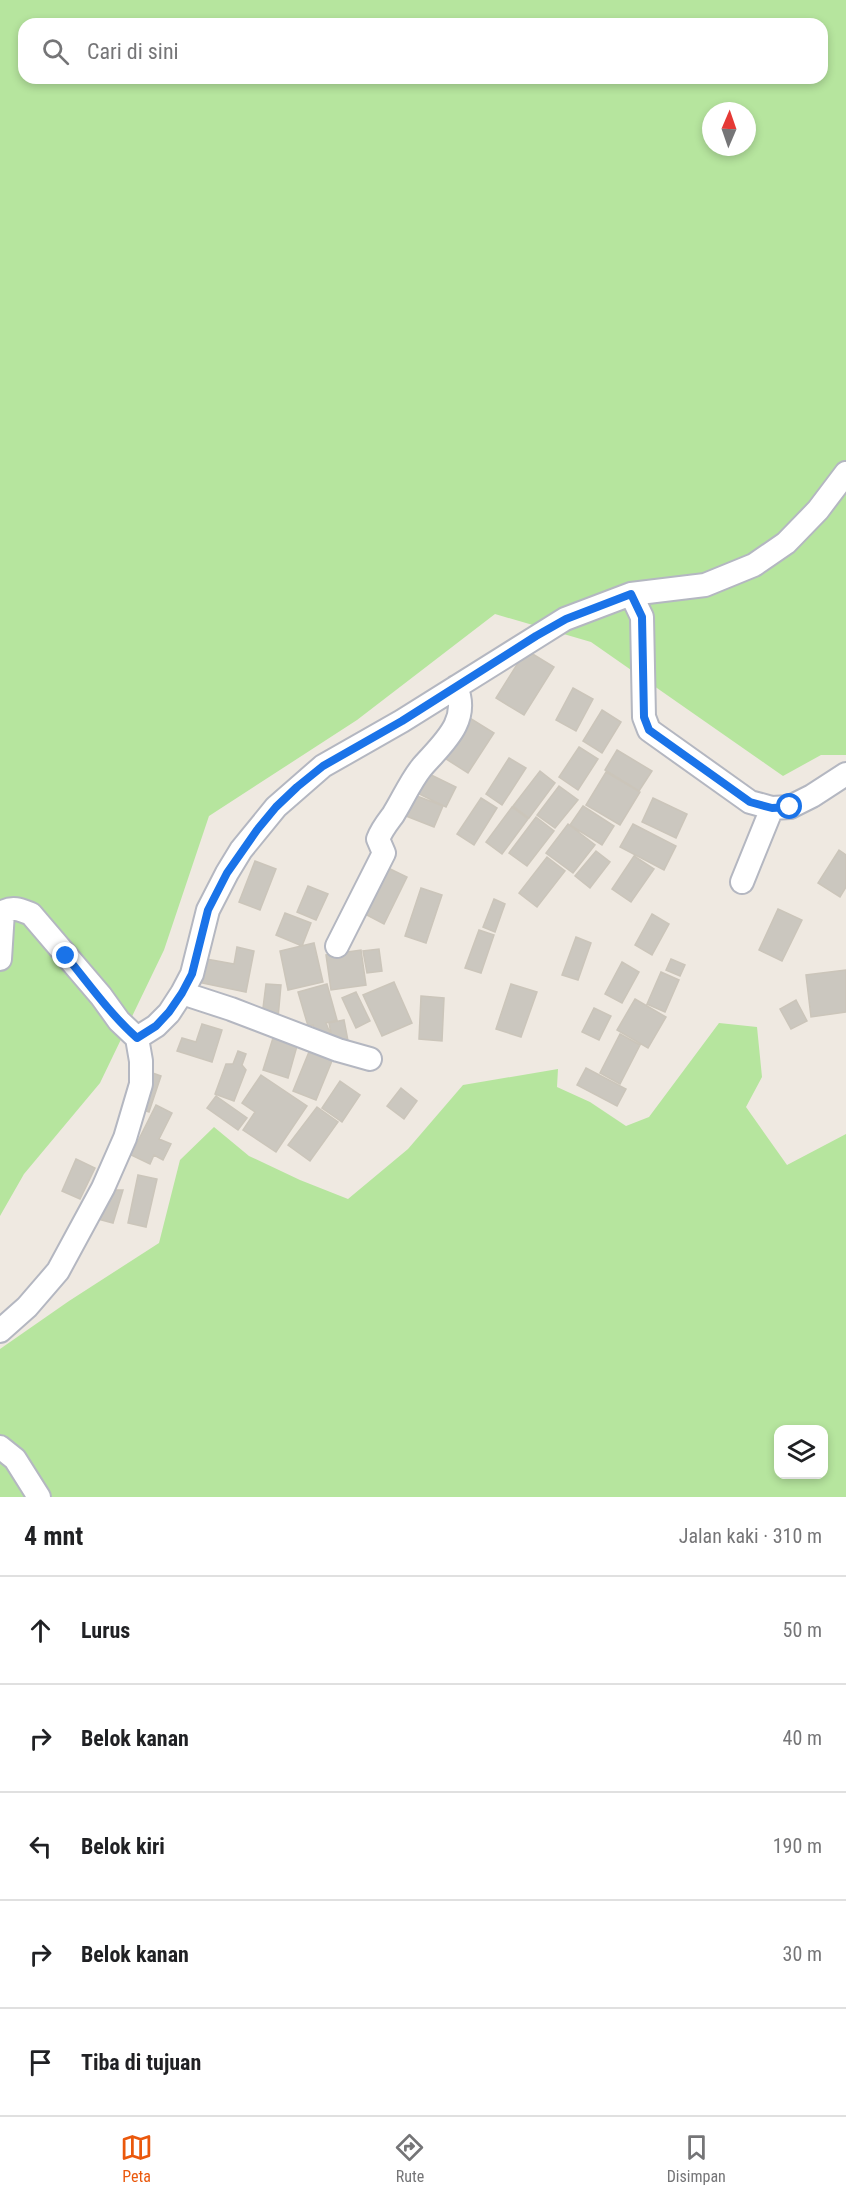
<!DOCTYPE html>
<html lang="id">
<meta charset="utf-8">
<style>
:root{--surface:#fff;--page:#f2f2f2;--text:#202124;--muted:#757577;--line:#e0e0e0;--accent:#ea580c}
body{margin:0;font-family:"Roboto Condensed",sans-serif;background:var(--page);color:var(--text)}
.controls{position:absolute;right:18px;bottom:18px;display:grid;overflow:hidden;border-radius:12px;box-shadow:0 3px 9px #0003}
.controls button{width:54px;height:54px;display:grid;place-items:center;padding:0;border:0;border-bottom:2px solid var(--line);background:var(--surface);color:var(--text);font:30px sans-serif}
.compass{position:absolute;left:702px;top:102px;width:54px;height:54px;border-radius:50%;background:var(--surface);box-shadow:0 3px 9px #0003;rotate:2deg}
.stop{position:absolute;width:18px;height:18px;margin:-14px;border:4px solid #1a73e8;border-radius:50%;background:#fff}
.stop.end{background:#1a73e8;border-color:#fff;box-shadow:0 2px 6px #0008}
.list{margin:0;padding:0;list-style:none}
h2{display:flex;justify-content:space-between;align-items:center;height:78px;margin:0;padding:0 24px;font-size:26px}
h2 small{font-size:20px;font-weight:400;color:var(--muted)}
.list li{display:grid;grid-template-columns:39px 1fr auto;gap:18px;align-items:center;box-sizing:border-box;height:108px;padding:0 24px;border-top:2px solid var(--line)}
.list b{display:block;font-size:22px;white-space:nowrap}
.list em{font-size:20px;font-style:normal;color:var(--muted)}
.icon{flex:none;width:33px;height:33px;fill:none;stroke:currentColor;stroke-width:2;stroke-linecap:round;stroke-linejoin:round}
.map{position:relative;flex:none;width:846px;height:1497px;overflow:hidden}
.search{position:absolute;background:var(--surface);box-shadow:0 3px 9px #0003;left:18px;right:18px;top:18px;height:66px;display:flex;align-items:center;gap:15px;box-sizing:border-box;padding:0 21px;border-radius:18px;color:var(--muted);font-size:22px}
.sheet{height:618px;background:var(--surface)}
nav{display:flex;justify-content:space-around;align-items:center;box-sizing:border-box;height:84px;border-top:2px solid var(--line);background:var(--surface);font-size:16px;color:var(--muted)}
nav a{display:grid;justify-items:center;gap:3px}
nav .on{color:var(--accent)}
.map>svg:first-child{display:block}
.green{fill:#b6e59e;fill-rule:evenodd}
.building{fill:#cbc7bf;stroke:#cbc5ba;stroke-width:1.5}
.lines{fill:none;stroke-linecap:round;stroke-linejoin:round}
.minor-casing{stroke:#b4b7c1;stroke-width:26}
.minor{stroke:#fff;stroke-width:22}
.route{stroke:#1a73e8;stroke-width:8}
</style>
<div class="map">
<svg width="846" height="1497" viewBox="0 0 846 1497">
<rect width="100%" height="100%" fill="#efe9e1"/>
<path class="green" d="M 0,0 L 846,0 L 846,755 L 821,755 L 783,776 L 591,642 L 495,614 L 357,720 L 209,816 L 164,950 L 100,1083 L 24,1174 L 0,1216 ZM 24,24 L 822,24 L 822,78 L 24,78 ZM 711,111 L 747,111 L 747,147 L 711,147 Z
M 719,1023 L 757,1027 L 762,1077 L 746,1107 L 787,1165 L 846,1134 L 846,1497 L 0,1497 L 0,1349 L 69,1301 L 159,1243 L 180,1160 L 214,1127 L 249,1156 L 300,1180 L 348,1199 L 408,1149 L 463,1085 L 558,1069 L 557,1087 L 590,1102 L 626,1126 L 649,1117 ZM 778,1430 L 824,1430 L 824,1474 L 778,1474 Z"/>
<path class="building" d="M 526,650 L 554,667 L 524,715 L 496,698 Z
M 573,688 L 593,699 L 576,731 L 556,720 Z
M 602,710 L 621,722 L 602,753 L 583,741 Z
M 468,717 L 494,733 L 468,773 L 443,757 Z
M 579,747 L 598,759 L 578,790 L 559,777 Z
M 617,750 L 652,771 L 639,791 L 605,770 Z
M 509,758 L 526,768 L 502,805 L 486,794 Z
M 423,771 L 456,787 L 446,807 L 413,791 Z
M 540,771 L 555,783 L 529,818 L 513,806 Z
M 606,772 L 640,792 L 620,825 L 586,805 Z
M 559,786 L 578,800 L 555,828 L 537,815 Z
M 409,793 L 443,806 L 434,827 L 401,814 Z
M 481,798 L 497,808 L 474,845 L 457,834 Z
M 653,798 L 687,814 L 676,838 L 642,822 Z
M 583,806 L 614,826 L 602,845 L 570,825 Z
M 512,807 L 528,819 L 502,854 L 486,842 Z
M 536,817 L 554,831 L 527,866 L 509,853 Z
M 568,824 L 595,845 L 573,873 L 546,853 Z
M 633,824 L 676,846 L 664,870 L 620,847 Z
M 839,850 L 846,855 L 846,887 L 840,897 L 818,883 Z
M 596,851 L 610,862 L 590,888 L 575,876 Z
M 634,856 L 654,869 L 631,902 L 612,889 Z
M 547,857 L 565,871 L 537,907 L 519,893 Z
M 255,861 L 276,869 L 260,910 L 239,902 Z
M 384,866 L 407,877 L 384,924 L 361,912 Z
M 308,886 L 328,894 L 316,920 L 297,912 Z
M 421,888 L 442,895 L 426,943 L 405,936 Z
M 494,899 L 505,904 L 495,932 L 483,927 Z
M 778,909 L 802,920 L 782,961 L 759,950 Z
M 285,913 L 311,923 L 302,946 L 276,935 Z
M 652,914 L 669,924 L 652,955 L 635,945 Z
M 479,930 L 494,935 L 481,973 L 465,968 Z
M 576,937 L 591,943 L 578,980 L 562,975 Z
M 314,943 L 323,982 L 288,990 L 280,951 Z
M 237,947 L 254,951 L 246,992 L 202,983 L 207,959 L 234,964 Z
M 379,949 L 382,971 L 367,973 L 363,951 Z
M 361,950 L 366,985 L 331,990 L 326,955 Z
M 671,959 L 685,965 L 680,976 L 666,970 Z
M 622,962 L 639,972 L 622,1003 L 605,994 Z
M 846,970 L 846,1012 L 811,1017 L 806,975 Z
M 661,972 L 679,980 L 665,1012 L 647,1004 Z
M 394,982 L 412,1023 L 382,1036 L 363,995 Z
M 266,984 L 281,985 L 278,1018 L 262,1016 Z
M 327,984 L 337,1020 L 326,1023 L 330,1033 L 316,1037 L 313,1025 L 308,1026 L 298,992 Z
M 511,984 L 537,992 L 521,1037 L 496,1029 Z
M 356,992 L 370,1021 L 356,1028 L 342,998 Z
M 421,996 L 444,998 L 442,1041 L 419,1039 Z
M 635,999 L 666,1017 L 648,1048 L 617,1030 Z
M 796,1000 L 807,1021 L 791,1029 L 780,1009 Z
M 594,1008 L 611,1016 L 599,1040 L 582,1032 Z
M 344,1020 L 348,1041 L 333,1044 L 329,1023 Z
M 202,1024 L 222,1030 L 212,1062 L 177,1051 L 182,1038 L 196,1042 Z
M 620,1034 L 640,1045 L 620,1084 L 600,1073 Z
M 273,1038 L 297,1046 L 288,1078 L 263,1070 Z
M 311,1047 L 334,1056 L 316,1100 L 293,1091 Z
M 238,1051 L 246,1054 L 242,1065 L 246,1070 L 234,1101 L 215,1094 L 226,1064 L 233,1064 Z
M 586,1068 L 626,1089 L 617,1106 L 577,1085 Z
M 147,1071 L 161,1076 L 149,1112 L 135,1107 Z
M 261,1075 L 307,1106 L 276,1152 L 243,1130 L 255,1112 L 242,1103 Z
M 340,1081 L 360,1095 L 342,1122 L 322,1108 Z
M 401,1088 L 417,1101 L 404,1119 L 387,1106 Z
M 216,1096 L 247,1118 L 238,1130 L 207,1108 Z
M 156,1105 L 172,1113 L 159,1139 L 171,1144 L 163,1160 L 154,1155 L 150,1164 L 131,1155 Z
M 317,1107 L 338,1122 L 310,1161 L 288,1145 Z
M 76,1159 L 95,1168 L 80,1199 L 62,1191 Z
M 138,1175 L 157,1179 L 146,1227 L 128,1223 Z
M 107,1190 L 123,1190 L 113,1223 L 94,1218 Z"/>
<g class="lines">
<g class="minor-casing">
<path id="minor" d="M 631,594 L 642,617 L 644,717 L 649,730 L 750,802 L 772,808 L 790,807 L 812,796 L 846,774
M 742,882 L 772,808
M 337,946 L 384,853 L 378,839 C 382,829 387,823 393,815 C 403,799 410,782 422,767 C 442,744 471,721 456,687
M 0,959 L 3,912 C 13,906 21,910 31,914 L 101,996 L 119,1021 L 137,1038 L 141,1061 L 141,1084 L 125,1138 L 103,1188 L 58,1271 L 27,1307 L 0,1331
M 182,993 L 231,1009 L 338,1050 L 370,1059
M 137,1038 L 156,1026 L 169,1013 L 182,993 L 192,974 L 208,910 L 227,873 L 241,850 L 276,807 L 323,766 L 402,721 L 565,619 L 631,594 L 705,585 L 754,565 L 786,543 L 818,510 L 846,473
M 0,1447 L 15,1459 L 39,1497"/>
</g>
<use href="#minor" class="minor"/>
</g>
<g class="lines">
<path class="route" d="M 66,956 C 89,984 110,1014 137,1038 L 156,1026 L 169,1012 L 182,993 L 192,974 L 208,910 L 227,873 L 257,830 L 276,807 L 297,787 L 323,766 L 402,721 L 536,636 L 566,619 L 631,594 L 642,617 L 644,717 L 649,730 L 750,802 L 772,808 L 790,807"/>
</g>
</svg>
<div class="controls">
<button><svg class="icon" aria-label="layers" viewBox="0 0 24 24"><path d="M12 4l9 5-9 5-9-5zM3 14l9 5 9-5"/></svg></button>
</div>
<svg class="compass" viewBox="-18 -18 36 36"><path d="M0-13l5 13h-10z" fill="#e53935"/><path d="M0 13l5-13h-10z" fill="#757577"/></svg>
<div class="stop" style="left:790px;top:807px"></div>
<div class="stop end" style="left:66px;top:956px"></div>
<div class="search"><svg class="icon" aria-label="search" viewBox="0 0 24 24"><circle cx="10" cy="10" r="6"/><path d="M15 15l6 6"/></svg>Cari di sini</div>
</div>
<section class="sheet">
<h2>4 mnt<small>Jalan kaki · 310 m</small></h2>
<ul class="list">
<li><svg class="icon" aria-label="ahead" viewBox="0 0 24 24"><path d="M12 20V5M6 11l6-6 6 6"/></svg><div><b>Lurus</b></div><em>50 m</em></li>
<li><svg class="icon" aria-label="right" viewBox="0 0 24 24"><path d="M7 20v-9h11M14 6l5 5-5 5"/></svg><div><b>Belok kanan</b></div><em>40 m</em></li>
<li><svg class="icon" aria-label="left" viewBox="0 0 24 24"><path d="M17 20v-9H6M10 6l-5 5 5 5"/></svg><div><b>Belok kiri</b></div><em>190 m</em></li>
<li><svg class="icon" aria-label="right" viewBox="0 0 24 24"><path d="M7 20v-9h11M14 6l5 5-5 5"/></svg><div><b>Belok kanan</b></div><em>30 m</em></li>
<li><svg class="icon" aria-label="arrive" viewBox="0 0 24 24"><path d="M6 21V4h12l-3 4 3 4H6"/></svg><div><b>Tiba di tujuan</b></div></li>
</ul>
</section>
<nav>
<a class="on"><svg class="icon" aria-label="map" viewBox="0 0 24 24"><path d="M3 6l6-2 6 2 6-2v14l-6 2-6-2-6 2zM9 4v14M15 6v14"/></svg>Peta</a>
<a><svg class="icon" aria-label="directions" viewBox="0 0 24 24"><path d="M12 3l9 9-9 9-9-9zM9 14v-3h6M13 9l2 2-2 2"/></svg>Rute</a>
<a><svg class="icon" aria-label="saved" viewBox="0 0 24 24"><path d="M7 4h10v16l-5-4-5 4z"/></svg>Disimpan</a>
</nav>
